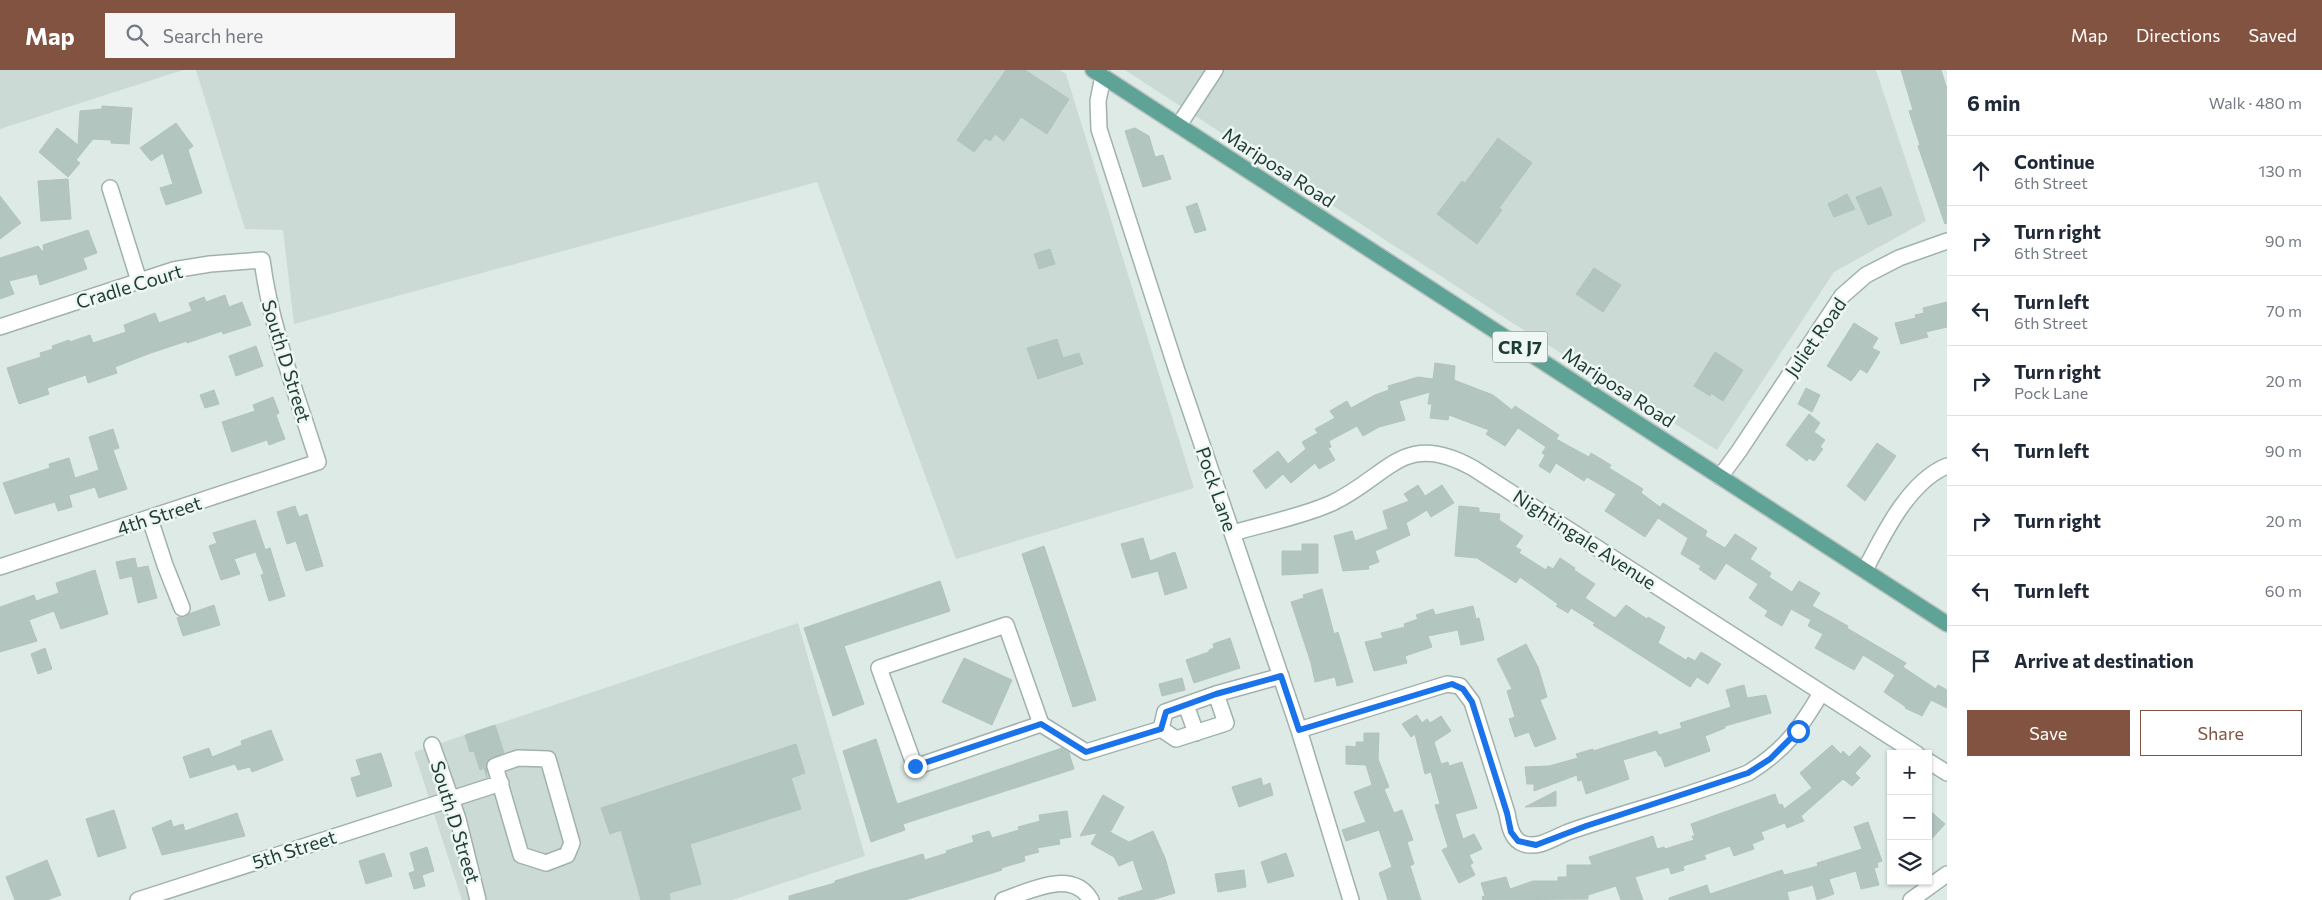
<!DOCTYPE html>
<meta charset="utf-8">
<style>
:root{--surface:#fff;--page:#f6f6f7;--text:#1f2937;--muted:#747a83;--line:#e0e1e3;--accent:#825340}
body{margin:0;font-family:Commissioner,sans-serif;background:var(--page);color:var(--text)}
.controls{position:absolute;right:15px;bottom:15px;display:grid;overflow:hidden;border-radius:0px;box-shadow:0 1px 4px #0004}
.controls button{width:45px;height:45px;display:grid;place-items:center;padding:0;border:0;border-bottom:1px solid var(--line);background:var(--surface);color:var(--text);font:25px sans-serif}
.stop{position:absolute;width:15px;height:15px;margin:-11px;border:4px solid #1a73e8;border-radius:50%;background:#fff}
.stop.end{background:#1a73e8;border-color:#fff;box-shadow:0 1px 5px #0008}
.list{margin:0;padding:0;list-style:none}
h2{display:flex;justify-content:space-between;align-items:center;height:65px;margin:0;padding:0 20px;font-size:21px}
h2 small{font-size:16px;font-weight:400;color:var(--muted)}
.list li{display:grid;grid-template-columns:32px 1fr auto;gap:15px;align-items:center;box-sizing:border-box;height:70px;padding:0 20px;border-top:1px solid var(--line)}
.list b{display:block;font-size:19px;white-space:nowrap}
.list p{margin:0;font-size:16px;white-space:nowrap;color:var(--muted)}
.list em{font-size:16px;font-style:normal;color:var(--muted)}
.actions{display:flex;gap:10px;padding:15px 20px}
.actions a{flex:1;padding:11px 0;border:1px solid var(--accent);border-radius:0px;text-align:center;font-size:18px;color:var(--accent)}
.actions .main{background:var(--accent);color:#fff}
.icon{flex:none;width:28px;height:28px;fill:none;stroke:currentColor;stroke-width:2;stroke-linecap:round;stroke-linejoin:round}
.map{position:relative;flex:none;width:1947px;height:830px;overflow:hidden}
header{display:flex;align-items:center;gap:30px;box-sizing:border-box;height:70px;padding:0 25px;background:var(--accent);color:#fff}
header strong{font-size:24px}
nav{display:flex;gap:28px;margin-inline-start:auto;font-size:18px}
.search{width:350px;height:45px;background:var(--page);display:flex;align-items:center;gap:12px;box-sizing:border-box;padding:0 18px;border-radius:0px;color:var(--muted);font-size:19px}
main{display:flex}
aside{flex:1;background:var(--surface)}
.map>svg:first-child{display:block}
.built{fill:#ccdad5}
.building{fill:#b3c5bf;stroke:#b0c4bd}
.lines{fill:none;stroke-linecap:round;stroke-linejoin:round}
.minor-casing{stroke:#a0b2ad;stroke-width:18}
.major-casing{stroke:#bcc4c2;stroke-width:18}
.minor{stroke:#fff;stroke-width:15}
.major{stroke:#5fa397;stroke-width:15}
.route{stroke:#1a73e8;stroke-width:6}
.labels{text-anchor:middle;dominant-baseline:central;stroke-width:5;stroke-linejoin:round;paint-order:stroke}
.shield{fill:#eef7f3;stroke:#5c736e;stroke-width:1}
.shield-label{font-size:18px;font-weight:bold;fill:#1e3b35}
.street-label{font-size:19px;fill:#1e3b35;stroke:#eef7f3}
</style>
<header>
<strong>Map</strong>
<div class="search"><svg class="icon" aria-label="search" viewBox="0 0 24 24"><circle cx="10" cy="10" r="6"/><path d="M15 15l6 6"/></svg>Search here</div>
<nav><a>Map</a><a>Directions</a><a>Saved</a></nav>
</header>
<main>
<div class="map">
<svg width="1947" height="830" viewBox="0 0 1947 830">
<rect width="100%" height="100%" fill="#ddeae6"/>
<path class="built" d="M 0,0 L 183,0 L 0,59 Z
M 196,0 L 1060,0 L 1066,4 L 1194,418 L 956,489 L 817,112 L 294,254 L 283,160 L 245,159 Z
M 1125,0 L 1876,0 L 1926,151 L 1834,202 L 1717,380 L 1511,252 Z
M 798,553 L 865,786 L 732,830 L 462,830 L 414,682 Z"/>
<path class="building" d="M 1006,0 L 1025,0 L 1069,29 L 1047,64 L 1021,47 L 1004,71 L 995,64 L 990,71 L 985,68 L 974,82 L 957,70 Z
M 1901,0 L 1941,0 L 1947,19 L 1947,153 L 1945,154 L 1918,76 L 1920,75 L 1909,41 L 1913,40 Z
M 102,36 L 132,38 L 129,74 L 111,73 L 111,70 L 93,69 L 76,90 L 80,93 L 68,107 L 39,82 L 57,58 L 78,75 L 80,41 L 102,39 Z
M 176,53 L 193,76 L 188,80 L 202,123 L 166,135 L 160,118 L 173,114 L 163,83 L 151,91 L 140,78 Z
M 1135,58 L 1149,66 L 1155,87 L 1163,85 L 1171,109 L 1143,117 L 1125,61 Z
M 1498,68 L 1532,93 L 1499,138 L 1502,140 L 1477,174 L 1437,144 L 1462,111 L 1465,113 Z
M 68,109 L 71,149 L 41,151 L 38,111 Z
M 1881,117 L 1892,145 L 1868,155 L 1856,127 Z
M 1847,124 L 1855,139 L 1834,147 L 1828,134 Z
M 0,126 L 21,153 L 0,169 Z
M 1197,133 L 1206,160 L 1195,163 L 1186,137 Z
M 88,160 L 97,183 L 83,188 L 87,199 L 40,215 L 37,204 L 9,211 L 14,224 L 0,229 L 0,188 L 38,176 L 44,183 L 43,175 Z
M 1050,179 L 1055,194 L 1039,199 L 1034,184 Z
M 1594,198 L 1621,215 L 1603,242 L 1576,224 Z
M 225,225 L 229,237 L 242,232 L 251,255 L 223,264 L 222,261 L 187,273 L 187,271 L 148,284 L 115,297 L 117,303 L 88,313 L 86,305 L 47,318 L 49,324 L 19,334 L 7,298 L 41,287 L 40,283 L 53,279 L 52,276 L 69,270 L 70,272 L 90,265 L 93,273 L 126,262 L 124,255 L 155,243 L 159,253 L 192,241 L 189,233 L 204,227 L 206,232 Z
M 1947,232 L 1947,257 L 1926,262 L 1928,267 L 1901,274 L 1895,253 L 1916,248 L 1915,245 L 1924,243 L 1923,238 Z
M 1854,253 L 1878,268 L 1872,278 L 1880,282 L 1867,303 L 1860,299 L 1851,311 L 1827,296 Z
M 1057,269 L 1063,288 L 1079,283 L 1083,294 L 1038,309 L 1027,278 Z
M 256,276 L 263,296 L 236,306 L 229,286 Z
M 1715,282 L 1743,300 L 1723,331 L 1711,323 L 1710,326 L 1694,316 Z
M 1435,293 L 1455,296 L 1454,310 L 1493,325 L 1512,340 L 1515,336 L 1559,365 L 1556,369 L 1589,387 L 1591,383 L 1611,395 L 1609,398 L 1643,419 L 1641,423 L 1660,437 L 1663,433 L 1707,461 L 1705,466 L 1725,478 L 1735,464 L 1757,478 L 1750,489 L 1771,503 L 1769,507 L 1792,522 L 1799,511 L 1820,523 L 1812,536 L 1848,556 L 1847,558 L 1906,593 L 1903,597 L 1936,619 L 1938,615 L 1947,620 L 1947,638 L 1931,630 L 1922,646 L 1905,638 L 1906,637 L 1884,622 L 1895,605 L 1863,585 L 1854,600 L 1815,578 L 1823,564 L 1808,556 L 1811,550 L 1791,539 L 1782,556 L 1765,546 L 1768,541 L 1749,528 L 1758,514 L 1726,493 L 1715,510 L 1699,499 L 1701,496 L 1681,484 L 1688,468 L 1658,448 L 1645,467 L 1605,441 L 1616,424 L 1587,407 L 1584,411 L 1556,393 L 1550,403 L 1539,396 L 1545,385 L 1542,383 L 1546,377 L 1518,358 L 1505,376 L 1486,364 L 1489,360 L 1449,345 L 1448,350 L 1430,348 L 1432,334 L 1428,334 L 1430,322 L 1399,331 L 1405,350 L 1379,357 L 1363,366 L 1357,356 L 1329,371 L 1331,377 L 1328,378 L 1335,390 L 1319,399 L 1315,393 L 1291,413 L 1283,404 L 1266,419 L 1253,401 L 1278,381 L 1288,394 L 1306,379 L 1302,372 L 1318,363 L 1315,359 L 1335,348 L 1330,341 L 1347,331 L 1351,338 L 1375,325 L 1389,320 L 1388,316 L 1418,307 L 1433,309 Z
M 1806,318 L 1820,325 L 1812,342 L 1798,334 Z
M 214,320 L 219,334 L 205,338 L 200,325 Z
M 273,327 L 279,343 L 276,345 L 285,369 L 269,375 L 267,370 L 232,382 L 222,352 L 255,341 L 253,335 Z
M 1809,344 L 1820,353 L 1814,362 L 1825,370 L 1820,377 L 1823,379 L 1814,391 L 1809,388 L 1807,391 L 1786,375 Z
M 113,359 L 119,378 L 113,380 L 127,419 L 99,428 L 95,417 L 69,425 L 72,437 L 58,441 L 55,432 L 15,444 L 3,413 L 50,398 L 49,394 L 69,388 L 75,408 L 99,400 L 89,367 Z
M 1877,373 L 1896,386 L 1865,431 L 1847,416 Z
M 1418,415 L 1425,426 L 1442,415 L 1454,433 L 1431,447 L 1427,440 L 1406,453 L 1410,465 L 1375,481 L 1379,492 L 1368,496 L 1369,499 L 1343,501 L 1334,466 L 1352,461 L 1355,471 L 1388,459 L 1383,441 L 1409,431 L 1404,424 Z
M 295,436 L 299,447 L 307,444 L 323,496 L 306,501 L 296,471 L 287,474 L 277,442 Z
M 1459,436 L 1479,438 L 1479,442 L 1500,444 L 1499,450 L 1523,466 L 1515,477 L 1521,480 L 1519,483 L 1546,500 L 1548,496 L 1553,499 L 1560,488 L 1575,498 L 1574,500 L 1595,514 L 1585,528 L 1615,548 L 1626,535 L 1647,549 L 1648,547 L 1665,557 L 1658,573 L 1686,590 L 1688,587 L 1695,591 L 1701,582 L 1721,594 L 1708,614 L 1697,607 L 1690,617 L 1593,555 L 1595,553 L 1571,538 L 1568,543 L 1556,536 L 1558,534 L 1520,507 L 1516,513 L 1477,488 L 1455,486 Z
M 255,450 L 265,479 L 234,489 L 240,504 L 221,510 L 209,476 L 217,473 L 213,463 Z
M 1143,468 L 1150,491 L 1175,482 L 1187,518 L 1165,525 L 1158,501 L 1132,508 L 1121,474 Z
M 1302,474 L 1318,474 L 1318,503 L 1282,505 L 1282,481 L 1302,481 Z
M 1044,476 L 1096,630 L 1073,637 L 1022,484 Z
M 270,478 L 285,526 L 269,531 L 261,505 L 264,504 L 256,483 Z
M 135,488 L 137,498 L 148,496 L 157,528 L 138,533 L 132,506 L 120,509 L 116,492 Z
M 95,500 L 108,544 L 61,559 L 54,541 L 29,550 L 37,571 L 0,582 L 0,537 L 34,525 L 36,531 L 59,523 L 56,513 Z
M 940,511 L 950,541 L 844,576 L 864,634 L 833,646 L 804,558 Z
M 1322,519 L 1334,564 L 1338,562 L 1353,612 L 1337,616 L 1335,607 L 1315,612 L 1311,593 L 1291,532 L 1304,528 L 1303,525 Z
M 214,535 L 220,555 L 183,566 L 177,548 Z
M 1473,536 L 1476,549 L 1479,548 L 1484,570 L 1461,575 L 1458,560 L 1428,566 L 1432,577 L 1405,586 L 1407,593 L 1374,601 L 1365,572 L 1383,568 L 1381,563 L 1405,557 L 1404,554 L 1418,549 L 1416,545 L 1433,539 L 1435,545 Z
M 1230,568 L 1240,598 L 1194,613 L 1186,590 L 1209,582 L 1209,580 L 1214,578 L 1213,574 Z
M 1526,574 L 1538,597 L 1547,627 L 1540,630 L 1556,669 L 1535,677 L 1529,662 L 1515,667 L 1509,649 L 1515,647 L 1507,621 L 1512,619 L 1497,589 Z
M 45,578 L 52,599 L 38,604 L 31,584 Z
M 964,588 L 1012,610 L 992,655 L 942,632 Z
M 1182,608 L 1185,620 L 1162,626 L 1159,614 Z
M 1744,615 L 1747,628 L 1766,625 L 1771,643 L 1725,656 L 1725,658 L 1705,666 L 1710,681 L 1665,697 L 1661,686 L 1659,686 L 1656,680 L 1623,690 L 1629,709 L 1586,724 L 1582,710 L 1578,711 L 1577,705 L 1534,721 L 1534,714 L 1527,714 L 1525,697 L 1549,696 L 1578,688 L 1576,684 L 1593,679 L 1593,681 L 1657,661 L 1659,665 L 1682,658 L 1680,653 L 1731,637 L 1726,620 Z
M 1417,645 L 1422,653 L 1427,649 L 1430,653 L 1441,646 L 1451,661 L 1434,672 L 1441,694 L 1448,692 L 1449,696 L 1462,692 L 1477,738 L 1455,744 L 1463,769 L 1474,764 L 1482,779 L 1469,785 L 1473,793 L 1470,795 L 1475,805 L 1459,813 L 1442,780 L 1448,777 L 1435,735 L 1440,734 L 1431,702 L 1425,704 L 1415,664 L 1411,667 L 1402,654 Z
M 495,655 L 504,683 L 488,690 L 486,694 L 487,708 L 484,698 L 480,700 L 474,681 L 470,682 L 465,665 Z
M 271,660 L 283,690 L 252,702 L 250,697 L 238,700 L 235,694 L 190,708 L 183,687 L 209,678 L 212,687 L 242,675 L 241,671 Z
M 1364,663 L 1379,663 L 1378,689 L 1389,717 L 1384,719 L 1394,743 L 1402,740 L 1413,770 L 1407,772 L 1414,794 L 1410,796 L 1421,830 L 1388,830 L 1379,803 L 1392,797 L 1379,760 L 1346,771 L 1342,760 L 1366,752 L 1354,722 L 1372,715 L 1366,695 L 1346,694 L 1346,676 L 1356,677 L 1356,672 L 1364,672 Z
M 876,669 L 897,734 L 1062,678 L 1069,683 L 1074,699 L 903,754 L 905,760 L 871,772 L 843,681 Z
M 796,674 L 805,703 L 791,708 L 801,739 L 690,774 L 701,814 L 669,823 L 670,830 L 641,830 L 621,760 L 610,764 L 601,738 Z
M 1832,675 L 1841,684 L 1843,681 L 1849,687 L 1860,676 L 1871,686 L 1855,703 L 1860,708 L 1852,716 L 1843,709 L 1801,746 L 1804,751 L 1787,758 L 1785,753 L 1761,762 L 1764,769 L 1752,774 L 1754,779 L 1734,786 L 1730,776 L 1704,785 L 1706,789 L 1683,796 L 1684,800 L 1671,804 L 1669,797 L 1635,807 L 1643,830 L 1621,830 L 1616,816 L 1588,825 L 1588,829 L 1483,830 L 1482,827 L 1485,826 L 1481,813 L 1506,807 L 1510,819 L 1533,811 L 1558,811 L 1558,807 L 1567,807 L 1567,795 L 1592,795 L 1589,787 L 1653,766 L 1657,779 L 1664,777 L 1665,779 L 1694,770 L 1692,766 L 1695,766 L 1691,754 L 1775,724 L 1779,735 L 1782,734 L 1784,739 L 1812,718 L 1800,703 Z
M 381,683 L 392,716 L 357,727 L 351,708 L 361,705 L 356,690 Z
M 1261,708 L 1263,716 L 1270,713 L 1273,725 L 1239,737 L 1232,717 Z
M 1556,721 L 1556,736 L 1525,737 Z
M 1103,725 L 1124,737 L 1111,761 L 1108,761 L 1129,772 L 1153,761 L 1165,788 L 1175,823 L 1152,830 L 1119,830 L 1118,828 L 1143,820 L 1133,790 L 1119,796 L 1114,787 L 1091,774 L 1097,763 L 1080,766 Z
M 1928,739 L 1945,754 L 1928,773 Z
M 114,740 L 126,778 L 98,787 L 86,749 Z
M 1067,741 L 1071,767 L 1059,769 L 1060,774 L 1037,778 L 1039,782 L 1024,786 L 1025,791 L 1001,798 L 1002,800 L 905,830 L 789,830 L 789,826 L 835,813 L 835,811 L 870,800 L 923,784 L 925,790 L 947,783 L 946,781 L 974,772 L 972,766 L 989,761 L 992,768 L 1019,760 L 1018,757 L 1040,751 L 1039,745 Z
M 237,743 L 245,766 L 162,785 L 152,758 L 171,750 L 173,757 L 183,754 L 185,761 Z
M 1868,752 L 1882,791 L 1877,793 L 1878,797 L 1874,798 L 1879,815 L 1861,819 L 1856,801 L 1829,809 L 1834,824 L 1817,830 L 1813,815 L 1787,822 L 1789,830 L 1669,830 L 1669,828 L 1707,815 L 1710,824 L 1782,800 L 1784,805 L 1818,796 L 1817,793 L 1862,779 L 1854,757 Z
M 427,777 L 434,801 L 422,805 L 425,816 L 414,819 L 409,803 L 415,801 L 410,783 Z
M 384,783 L 392,806 L 366,814 L 359,791 Z
M 1286,783 L 1294,806 L 1268,813 L 1261,792 Z
M 47,790 L 61,825 L 47,830 L 15,830 L 6,807 Z
M 1244,800 L 1246,817 L 1218,822 L 1215,804 Z"/>
<g class="lines">
<g class="minor-casing">
<path id="minor" d="M 1103,6 L 1098,31 L 1099,59 L 1176,298 L 1299,660 L 1351,830
M 1179,55 L 1215,0
M 110,118 L 139,211
M 0,257 L 173,200 L 210,194 L 262,190 C 271,259 297,325 318,392 L 0,497
M 1720,407 L 1739,381 L 1842,226 L 1866,205 L 1899,188 L 1947,171
M 150,449 L 165,495 L 182,538
M 1233,463 C 1266,453 1301,447 1332,433 C 1389,406 1403,359 1473,398 L 1917,684
M 1865,500 C 1883,465 1909,411 1947,396
M 1186,635 L 1196,663
M 1041,654 L 915,697 L 879,598 L 1006,555 L 1041,654 L 1086,682 L 1161,659
M 1161,659 L 1165,642 L 1216,624 L 1281,606
M 1161,659 L 1176,669 L 1226,653 L 1216,624
M 1299,660 L 1447,614 L 1460,616 L 1472,632 L 1507,743 C 1509,754 1511,770 1524,774 C 1540,779 1556,766 1571,761 C 1629,741 1690,726 1748,703 C 1784,681 1800,659 1821,623
M 432,675 L 458,749 L 478,830
M 518,688 L 548,689 L 572,773 L 567,785 L 546,793 L 521,785 L 495,696 Z
M 1928,691 L 1947,703
M 138,830 L 501,713
M 1003,830 C 1030,821 1072,798 1091,830
M 1911,830 L 1947,804"/>
</g>
<g class="major-casing">
<path id="major" d="M 1093,0 L 1947,554"/>
</g>
<use href="#minor" class="minor"/>
<use href="#major" class="major"/>
</g>
<g class="lines">
<path class="route" d="M 915,696 L 1041,654 L 1086,682 L 1161,659 L 1166,642 L 1216,624 L 1281,606 L 1299,660 L 1452,614 L 1463,619 L 1472,632 L 1507,743 L 1511,762 L 1518,771 L 1536,775 L 1586,756 L 1748,703 L 1770,689 L 1798,661"/>
</g>
<g class="labels">
<rect class="shield" x="1492.5" y="261.5" width="55" height="31" rx="4"/>
<g class="shield-label">
<text x="1520" y="277">CR J7</text>
</g>
<g class="street-label">
<text transform="translate(1279 97) rotate(33)">Mariposa Road</text>
<text transform="translate(129 216) rotate(-17)">Cradle Court</text>
<text transform="translate(1815 267) rotate(-55)">Juliet Road</text>
<text transform="translate(287 291) rotate(73)">South D Street</text>
<text transform="translate(1619 317) rotate(33)">Mariposa Road</text>
<text transform="translate(1217 419) rotate(71)">Pock Lane</text>
<text transform="translate(159 445) rotate(-18)">4th Street</text>
<text transform="translate(1585 469) rotate(33)">Nightingale Avenue</text>
<text transform="translate(456 752) rotate(73)">South D Street</text>
<text transform="translate(294 779) rotate(-18)">5th Street</text>
</g>
</g>
</svg>
<div class="controls">
<button>+</button>
<button>−</button>
<button><svg class="icon" aria-label="layers" viewBox="0 0 24 24"><path d="M12 4l9 5-9 5-9-5zM3 14l9 5 9-5"/></svg></button>
</div>
<div class="stop" style="left:1798px;top:661px"></div>
<div class="stop end" style="left:915px;top:696px"></div>
</div>
<aside>
<h2>6 min<small>Walk · 480 m</small></h2>
<ul class="list">
<li><svg class="icon" aria-label="ahead" viewBox="0 0 24 24"><path d="M12 20V5M6 11l6-6 6 6"/></svg><div><b>Continue</b><p>6th Street</p></div><em>130 m</em></li>
<li><svg class="icon" aria-label="right" viewBox="0 0 24 24"><path d="M7 20v-9h11M14 6l5 5-5 5"/></svg><div><b>Turn right</b><p>6th Street</p></div><em>90 m</em></li>
<li><svg class="icon" aria-label="left" viewBox="0 0 24 24"><path d="M17 20v-9H6M10 6l-5 5 5 5"/></svg><div><b>Turn left</b><p>6th Street</p></div><em>70 m</em></li>
<li><svg class="icon" aria-label="right" viewBox="0 0 24 24"><path d="M7 20v-9h11M14 6l5 5-5 5"/></svg><div><b>Turn right</b><p>Pock Lane</p></div><em>20 m</em></li>
<li><svg class="icon" aria-label="left" viewBox="0 0 24 24"><path d="M17 20v-9H6M10 6l-5 5 5 5"/></svg><div><b>Turn left</b></div><em>90 m</em></li>
<li><svg class="icon" aria-label="right" viewBox="0 0 24 24"><path d="M7 20v-9h11M14 6l5 5-5 5"/></svg><div><b>Turn right</b></div><em>20 m</em></li>
<li><svg class="icon" aria-label="left" viewBox="0 0 24 24"><path d="M17 20v-9H6M10 6l-5 5 5 5"/></svg><div><b>Turn left</b></div><em>60 m</em></li>
<li><svg class="icon" aria-label="arrive" viewBox="0 0 24 24"><path d="M6 21V4h12l-3 4 3 4H6"/></svg><div><b>Arrive at destination</b></div></li>
</ul>
<div class="actions"><a class="main">Save</a><a>Share</a></div>
</aside>
</main>
